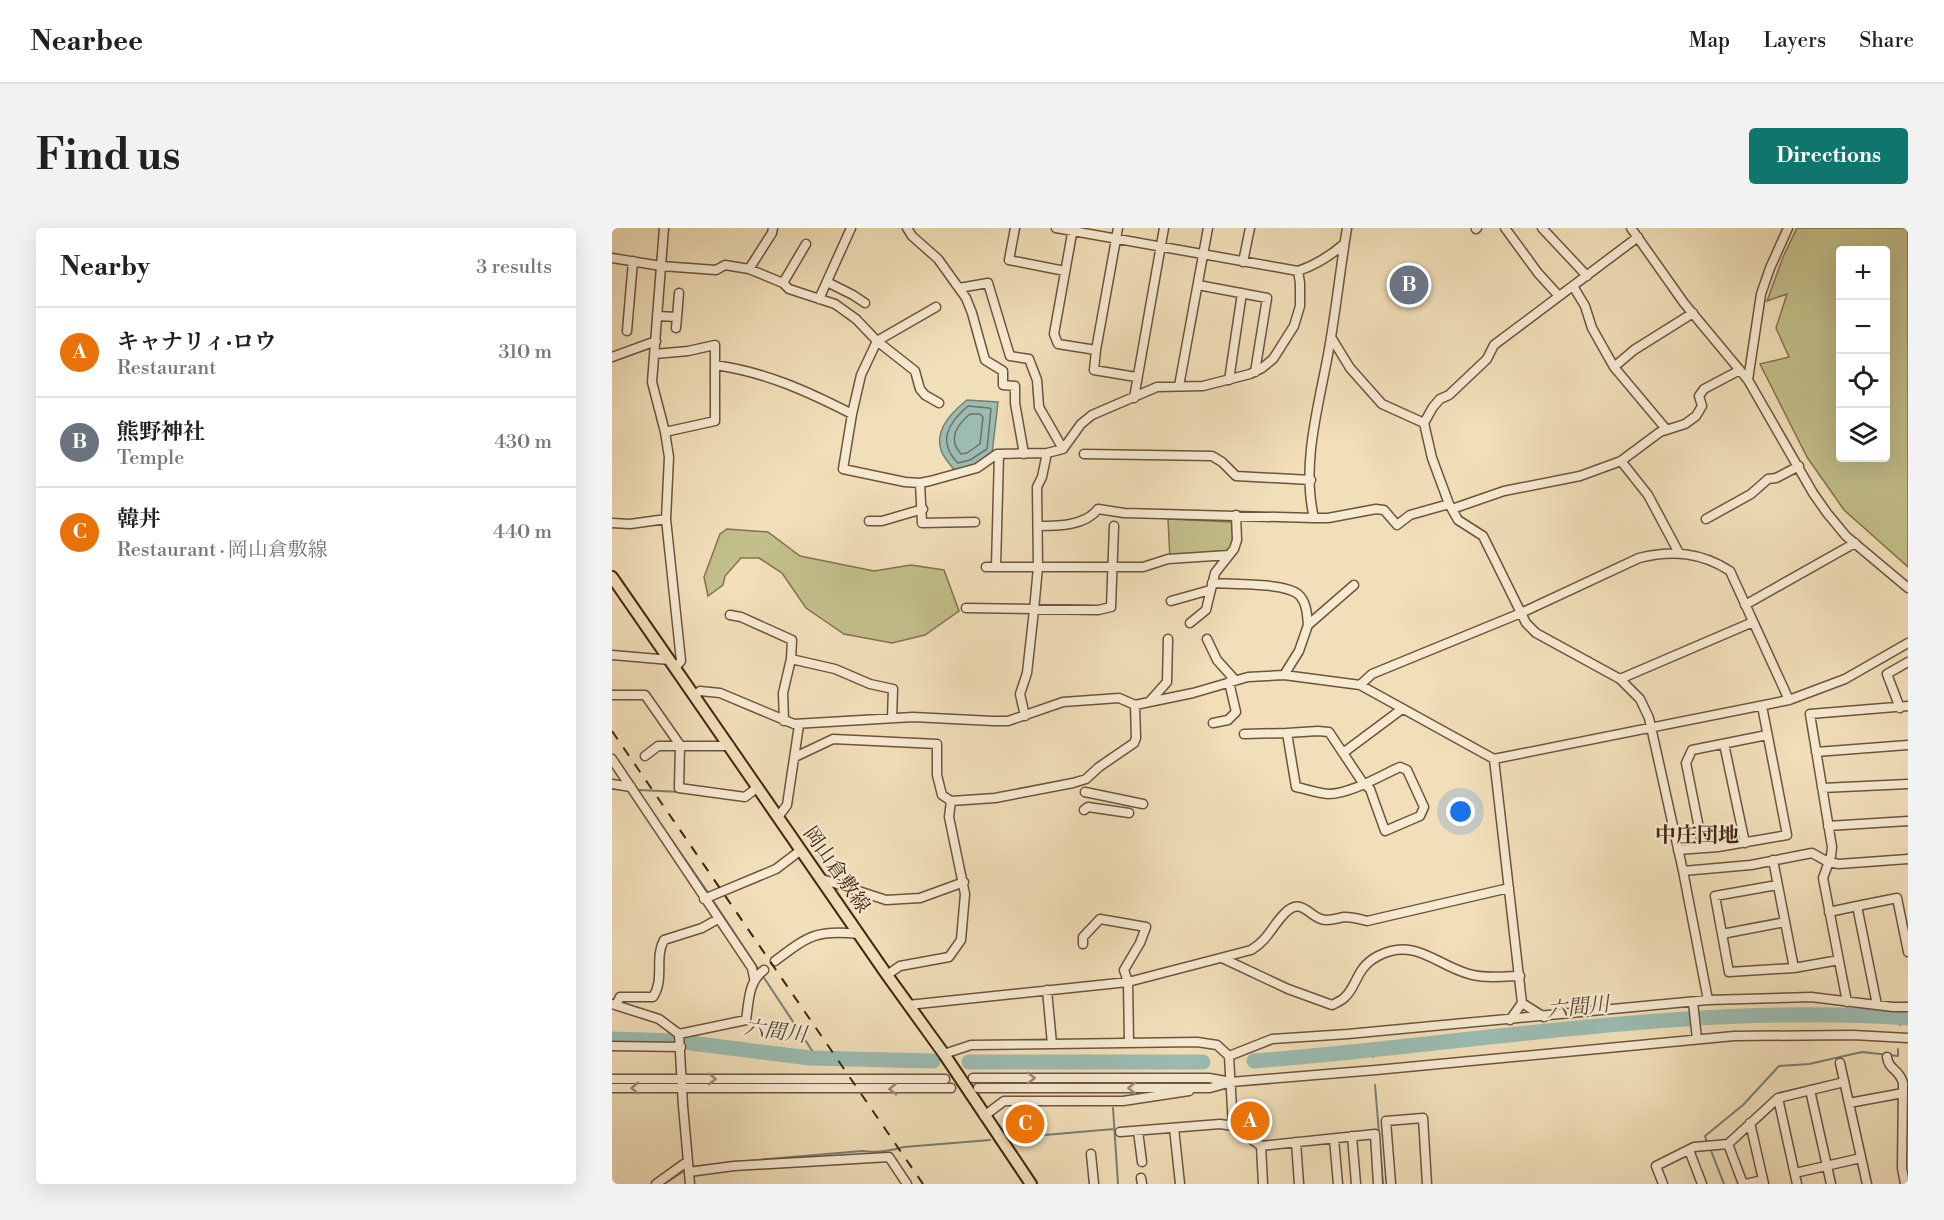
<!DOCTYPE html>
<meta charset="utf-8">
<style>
:root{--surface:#fff;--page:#f2f2f2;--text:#202124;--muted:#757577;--line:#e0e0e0;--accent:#0f766e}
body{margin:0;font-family:"Libre Bodoni","Noto Serif JP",serif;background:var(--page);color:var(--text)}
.controls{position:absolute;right:18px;top:18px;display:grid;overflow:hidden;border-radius:6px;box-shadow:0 6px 24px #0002}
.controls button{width:54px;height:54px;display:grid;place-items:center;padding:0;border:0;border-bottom:2px solid var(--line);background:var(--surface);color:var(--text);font:30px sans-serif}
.you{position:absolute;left:849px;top:584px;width:21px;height:21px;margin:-15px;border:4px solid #fff;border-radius:50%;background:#1a73e8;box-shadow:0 0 0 9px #1a73e833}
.badge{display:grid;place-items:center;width:39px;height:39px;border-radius:50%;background:var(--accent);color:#fff;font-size:20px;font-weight:700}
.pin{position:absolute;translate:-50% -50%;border:3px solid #fff;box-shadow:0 2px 6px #0006}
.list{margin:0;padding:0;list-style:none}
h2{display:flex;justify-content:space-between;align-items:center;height:78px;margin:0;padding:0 24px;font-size:26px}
h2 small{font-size:20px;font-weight:400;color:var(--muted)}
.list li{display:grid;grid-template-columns:39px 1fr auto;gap:18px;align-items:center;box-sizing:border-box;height:90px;padding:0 24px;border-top:2px solid var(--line)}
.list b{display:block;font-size:22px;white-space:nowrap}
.list p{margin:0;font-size:20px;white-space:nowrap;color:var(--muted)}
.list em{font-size:20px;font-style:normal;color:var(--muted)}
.icon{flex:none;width:33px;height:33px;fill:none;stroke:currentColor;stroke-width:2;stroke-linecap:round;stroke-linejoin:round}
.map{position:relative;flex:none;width:1296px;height:956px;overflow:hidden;border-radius:6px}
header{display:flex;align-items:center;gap:36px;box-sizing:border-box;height:84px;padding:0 30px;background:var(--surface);border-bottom:2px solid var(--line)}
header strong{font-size:28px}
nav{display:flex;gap:33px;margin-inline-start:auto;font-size:21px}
.intro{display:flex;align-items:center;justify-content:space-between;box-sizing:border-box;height:144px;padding:0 36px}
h1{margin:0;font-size:42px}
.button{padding:15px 27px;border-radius:6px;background:var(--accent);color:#fff;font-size:21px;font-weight:700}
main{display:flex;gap:36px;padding:0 36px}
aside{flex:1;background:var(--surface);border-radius:6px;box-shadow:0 6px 24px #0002}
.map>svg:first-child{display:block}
.green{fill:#c2bf8a;stroke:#83724e;stroke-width:1.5;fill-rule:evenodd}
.water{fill:#9bbcb2;stroke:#787f72;stroke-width:1.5}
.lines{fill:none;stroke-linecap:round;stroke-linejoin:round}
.shore{stroke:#707062;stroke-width:1.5}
.stream{stroke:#787f72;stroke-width:2}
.river{stroke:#9bbcb2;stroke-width:15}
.minor-casing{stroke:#6f533c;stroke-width:11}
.major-casing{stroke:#442412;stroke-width:14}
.minor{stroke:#f6ead2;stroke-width:8}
.major{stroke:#f1dfb9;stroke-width:10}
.rail{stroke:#442412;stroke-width:2;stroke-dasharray:10 10;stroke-linecap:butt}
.oneway{stroke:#9d8772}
.labels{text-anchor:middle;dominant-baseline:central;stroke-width:4.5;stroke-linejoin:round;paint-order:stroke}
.street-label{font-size:20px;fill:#442412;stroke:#f6ead2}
.neighbourhood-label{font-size:21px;font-weight:bold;fill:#442412;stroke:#f6ead2}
.water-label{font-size:21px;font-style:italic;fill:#5a4a3a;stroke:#f6ead2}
</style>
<header>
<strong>Nearbee</strong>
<nav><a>Map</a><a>Layers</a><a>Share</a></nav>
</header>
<div class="intro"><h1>Find us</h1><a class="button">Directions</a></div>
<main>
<aside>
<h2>Nearby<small>3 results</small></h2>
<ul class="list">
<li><span class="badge" style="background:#e8710a">A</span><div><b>キャナリィ·ロウ</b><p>Restaurant</p></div><em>310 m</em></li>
<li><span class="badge" style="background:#6b7280">B</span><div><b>熊野神社</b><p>Temple</p></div><em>430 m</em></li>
<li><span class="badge" style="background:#e8710a">C</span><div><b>韓丼</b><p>Restaurant · 岡山倉敷線</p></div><em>440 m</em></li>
</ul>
</aside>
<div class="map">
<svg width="1296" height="956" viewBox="0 0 1296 956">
<rect width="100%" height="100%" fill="#f1dfb9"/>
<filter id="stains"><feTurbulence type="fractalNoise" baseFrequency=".00333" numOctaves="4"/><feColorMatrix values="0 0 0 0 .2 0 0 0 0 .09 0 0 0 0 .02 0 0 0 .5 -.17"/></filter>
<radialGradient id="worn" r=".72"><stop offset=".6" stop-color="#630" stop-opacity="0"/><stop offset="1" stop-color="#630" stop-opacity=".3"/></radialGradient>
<path class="green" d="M 1185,0 L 1296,0 L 1296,339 L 1232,282 L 1195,229 L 1148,136 L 1177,129 L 1164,100 L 1175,66 L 1155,73 L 1171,29 ZM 1274,22 L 1274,230 L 1228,230 L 1228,22 Z
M 556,291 L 621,294 L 623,312 L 617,326 L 558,332 Z
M 115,301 L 156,304 L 188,328 L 262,343 L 299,337 L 332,342 L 347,383 L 313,407 L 280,415 L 232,406 L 194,380 L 170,345 L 147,330 L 129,330 L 113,348 L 111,357 L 96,368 L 92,349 L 108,306 Z"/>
<path class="water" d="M 355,172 L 386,174 L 380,226 L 361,237 L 343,243 C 338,236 331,229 329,222 C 322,201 341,183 355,172 Z"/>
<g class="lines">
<path class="shore" d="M 356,178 L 377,180 L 379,181 L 375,221 L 358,232 L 346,235 C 325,214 336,195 356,178 Z
M 358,186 L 368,186 L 371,189 L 368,216 L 355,225 L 349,226 C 335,211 345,197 358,186 Z"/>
<path class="stream" d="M 24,560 L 97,666
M 0,561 L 12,562
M 27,562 L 69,564
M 100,671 L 205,830
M 1288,797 L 1289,789
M 761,822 L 761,829
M 500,833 L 501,840
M 763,857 L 767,905
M 501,880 L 506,956
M 399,910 L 502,901
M 1095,914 L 1093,908 L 1131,877 L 1167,838 L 1197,836 L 1250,824 L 1286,828 L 1286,821
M 768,920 L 771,956
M 1098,920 L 1112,956
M 80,939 L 122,934 L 250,923 C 264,925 278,923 292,919 L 378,912
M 52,956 L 75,941"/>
<path class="river" d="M 0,811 L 63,813 L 198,830 L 321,833
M 642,833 C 859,816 1077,775 1296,790
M 357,834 L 591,834"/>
<g class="minor-casing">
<path id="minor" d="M 52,0 L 40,154 L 53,204 L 57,229 L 54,291 L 69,433 L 63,440
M 295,0 L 300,8 L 326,31 L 354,70 L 360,85 L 373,132 L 391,143 L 391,157 L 403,158 L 403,175 L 412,226
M 403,0 L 397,32 L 453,43
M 444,0 L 686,43 C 704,37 718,28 732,16
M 461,0 L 442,106 L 446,116 L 484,122 L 482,142 L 524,149
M 893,0 L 926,45 L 946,67
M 930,0 L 975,48
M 1019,0 L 1072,75 L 1136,152 L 1201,265 L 1215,285 L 1234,308 L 1296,360
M 864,1 L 865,0
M 1026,9 L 882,117 L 875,131 L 837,167 L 828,171 L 821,179 L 812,195 L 820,230 L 837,276 L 846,292 L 871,308 L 914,395 L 924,405 L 1008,451 L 1028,471 L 1037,490 L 1071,643 L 1096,772
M 0,30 L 49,38 L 104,42 L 113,37 L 137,41 L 171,55 L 177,61 L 223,76 L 244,91 L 265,113 L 249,147 L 240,186 L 231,241 L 293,254 L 308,255 L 318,253 L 365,240 L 385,226 L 435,225 L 451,221 L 469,196 L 480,187 L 545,159 L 591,158 L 638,146 L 650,140 L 661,131 L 682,98 L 688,78 L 688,55 L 686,43
M 631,34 L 638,0
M 137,41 L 160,5 L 161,0
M 215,54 L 241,67 L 253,75
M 171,55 L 194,16
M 586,57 L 655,70 L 643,144
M 961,58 L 973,78 L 980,100 L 1002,139 L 1054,201
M 347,60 L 376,55 L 398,128 L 417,131 L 425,152 L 427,179 L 451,221
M 207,71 L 239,0
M 324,79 L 265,113 L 303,143 L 308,161 L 313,167 L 327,175
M 45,88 L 65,89 L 64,100
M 65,89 L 67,65
M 15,103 L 21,33
M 719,109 L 738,140 L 770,176 L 812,195
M 484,122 L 506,0
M 43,126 L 76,123 L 103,117 L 103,137 C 153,144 195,163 240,186
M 0,129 L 44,113
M 1002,139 L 1022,122 L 1081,85
M 617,152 L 630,65
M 1136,152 L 1149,66 L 1158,40 L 1176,0
M 567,158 L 596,0
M 522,170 L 552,0
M 53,204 L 103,193 L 103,137
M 472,226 L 600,228 L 610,234 L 624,248 L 699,252
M 308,255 L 310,295 L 363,294
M 840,281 L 892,263 L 968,248 L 1009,233
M 702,290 C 688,231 710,168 719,109 C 725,73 729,36 735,0
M 1094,291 L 1139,266 L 1156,251 L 1164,250 L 1187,238
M 257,293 L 270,293 L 311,281
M 0,295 L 18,296 L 54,291
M 426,298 C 446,298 473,298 486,281 L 512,285 L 702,290 L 716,290 L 764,281 L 772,282 L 785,297 L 798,287 L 837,276
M 1067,325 L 1036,267 L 1009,233 L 1048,204 L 1073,196 L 1084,188 L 1090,178 L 1087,168 L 1092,161 L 1128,142
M 374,339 L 531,339 L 556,331 L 617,327
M 384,339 L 387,226
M 600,355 C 619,356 672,355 686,366 C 695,374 695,387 696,397
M 559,373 L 598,362
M 1133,377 L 1243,315
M 354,380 L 486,382 L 499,379 L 502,298
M 118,387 L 129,389 L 180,412 L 179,431 L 171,465 L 172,493
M 578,395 L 594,382 L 603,345 L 622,321 L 625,312 L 624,287
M 595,411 L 605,432 L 623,452
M 0,427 L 58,432
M 179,431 L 223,441 L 258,456 L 281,461 L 280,490
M 672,447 L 687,423 L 696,397 L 742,357
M 1008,451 L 1141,394
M 748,457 L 760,446 L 909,385 L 1027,330 C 1060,322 1089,324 1118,343 L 1177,472
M 0,467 L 33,467 L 68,517 L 67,560 L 133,569 L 146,559
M 83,467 L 88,463 L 108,465 L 182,496 L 301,489 L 381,493 L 396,493 L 451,474 L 507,470 L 523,477 L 581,465 L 636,449 L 672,447 L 748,457 L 882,531 L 1177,472 L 1233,451 L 1296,415
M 538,473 L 555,454 L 556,411
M 1288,480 L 1275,446 L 1296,434
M 413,488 L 408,466 L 415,445 L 422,382 L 426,339 L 425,259 L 430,249 L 435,225
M 601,495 L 616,492 L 624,484 L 617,454
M 632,506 L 675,505
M 1112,516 L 1133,615
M 1204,524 L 1296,517
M 731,525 L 751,555 L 758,561 L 773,603 L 808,588 L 812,579 L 795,542 L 788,539 C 768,548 738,566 716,566 C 706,565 694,561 684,559 L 675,505 L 706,503 L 717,504 L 731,525 L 790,481
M 33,528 L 46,518 L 118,518
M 183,529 L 221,511 L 325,516 L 325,547 L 330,567 L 339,573
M 0,531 L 140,740 L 142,750
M 882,531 L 910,775 L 898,792
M 0,556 L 19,559
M 1210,560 L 1296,556
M 473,564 L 531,576
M 472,582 L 476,579 L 517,585
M 165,588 L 169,585 L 175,577 L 187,497
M 1216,598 L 1296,593
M 1091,620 L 1074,535 L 1080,522 L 1155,507
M 1066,622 L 1106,619 L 1175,607 L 1150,478
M 1161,632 L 1182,740
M 1071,643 L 1139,637 L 1200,625 L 1216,634 L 1227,636 L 1296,631
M 210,651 L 274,672 L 308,670 L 352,654
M 1165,657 L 1103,668 L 1117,744 L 1182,740 L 1227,732
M 92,671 L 164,641 L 189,622
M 1217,684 L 1245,678
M 1110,706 L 1173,694
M 471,716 L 471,709 L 488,691 L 534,699 L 528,715 L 512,742 L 516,754 L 517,815
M 610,730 L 676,761 L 720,777 C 724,775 729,773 732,770 C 746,758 743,740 766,728 C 803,709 824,737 857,746 C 872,751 892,748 908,748
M 163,733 C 196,708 205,701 247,706
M 275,747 L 288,738 L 337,729 L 349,712 L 353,666 L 337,589 L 339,573 L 383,570 L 461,555 L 474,551 L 487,539 L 522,515 L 524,510 L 523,477
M 435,762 L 440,816
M 1081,774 L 1085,811
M 1235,774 L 1211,650 L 1219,628 L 1220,619 L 1198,486 L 1296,478
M 910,775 L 932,789
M 0,776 L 47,791 L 67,806 L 71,878 L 78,956
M 4,777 L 8,769 L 41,769 C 53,751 42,730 52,712 L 90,700 L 106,691
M 296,777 L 516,754 L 639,722 C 656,712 660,698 673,685 C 689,669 696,687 709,691 C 717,694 725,690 732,689 C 739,689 748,691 755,693 L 897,660
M 1265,777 L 1245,678 L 1285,670 L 1296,724
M 67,806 L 134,792 C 137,773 136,754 152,742
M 0,818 L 69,819
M 332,826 L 359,817 L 585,814 L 605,817 L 617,828 L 621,898 L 649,918 L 763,906 L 766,956
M 617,828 L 660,811 L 736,806 L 1096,772 L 1199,769 L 1281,779 L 1296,779
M 1275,829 C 1277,843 1287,840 1291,855 L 1290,940 L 1293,956
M 1228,835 L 1255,956
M 361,850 L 597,850 L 619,854 L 764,842 L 1122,808 L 1241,807 L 1296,810
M 0,851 L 333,851
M 0,860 L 339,860
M 366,860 L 598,860 L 616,855
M 1198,862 L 1219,956
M 1166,870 L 1185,956
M 1237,875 L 1291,865
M 372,888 L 392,873 L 511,873 L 577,863
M 1138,895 L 1152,956
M 562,900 L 568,956
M 526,903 L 530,934
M 508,904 L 608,896 L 621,898
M 740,908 L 744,956
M 722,911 L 726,956
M 684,914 L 687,956
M 1116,916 L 1131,956
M 649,918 L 651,956
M 1077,922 L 1090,956
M 479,926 L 482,956
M 77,944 L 122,938 L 277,929 L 295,956
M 1183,945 L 1249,930
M 529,950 L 530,956
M 44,956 L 76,933
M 779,956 L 774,893 L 811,890 L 815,956
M 1051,956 L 1044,938 L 1082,919 L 1116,916 L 1166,870 L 1232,854
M 1133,956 L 1151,952"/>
</g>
<g class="major-casing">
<path id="major" d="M 0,349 L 275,747 L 332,826 L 419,956"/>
</g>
<use href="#minor" class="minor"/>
<use href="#major" class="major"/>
<path class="rail" d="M 0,503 L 311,956"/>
</g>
<defs><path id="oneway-chevron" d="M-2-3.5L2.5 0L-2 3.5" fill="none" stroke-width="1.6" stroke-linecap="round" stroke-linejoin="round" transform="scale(1.5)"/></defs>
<g class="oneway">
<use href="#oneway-chevron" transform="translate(419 850)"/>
<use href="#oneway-chevron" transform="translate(100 851)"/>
<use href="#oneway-chevron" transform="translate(23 860) rotate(179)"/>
<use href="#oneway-chevron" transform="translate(520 860) rotate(-180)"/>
<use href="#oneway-chevron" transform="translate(281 861) rotate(179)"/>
</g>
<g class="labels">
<g class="street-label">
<text transform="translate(224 642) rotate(55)">岡山倉敷線</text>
</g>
<g class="neighbourhood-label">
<text x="1085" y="608">中庄団地</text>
</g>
<g class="water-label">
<text transform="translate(966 780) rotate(-6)">六間川</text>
<text transform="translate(163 804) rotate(7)">六間川</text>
</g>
</g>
<rect width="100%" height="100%" filter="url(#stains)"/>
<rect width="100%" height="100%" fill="url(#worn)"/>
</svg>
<div class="controls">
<button>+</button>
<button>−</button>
<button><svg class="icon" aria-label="locate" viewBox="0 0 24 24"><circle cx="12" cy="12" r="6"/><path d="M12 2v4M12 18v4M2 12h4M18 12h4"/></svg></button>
<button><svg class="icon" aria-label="layers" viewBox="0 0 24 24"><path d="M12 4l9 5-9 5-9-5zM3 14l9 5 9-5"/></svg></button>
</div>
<div class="you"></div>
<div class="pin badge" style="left:638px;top:893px;background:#e8710a">A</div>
<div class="pin badge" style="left:797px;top:57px;background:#6b7280">B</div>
<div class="pin badge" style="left:413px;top:896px;background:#e8710a">C</div>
</div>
</main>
